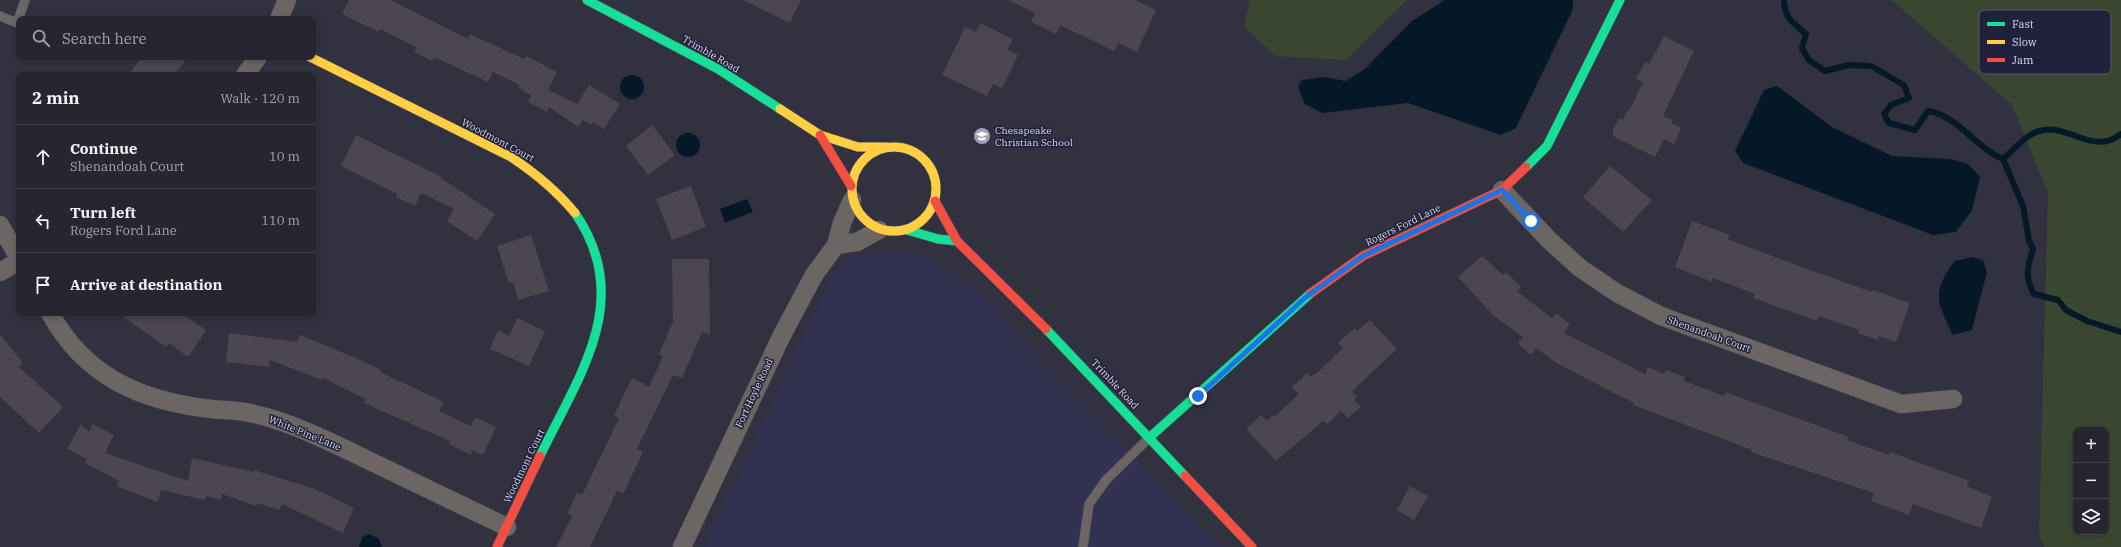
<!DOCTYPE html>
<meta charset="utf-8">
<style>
:root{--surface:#262530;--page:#2e2d38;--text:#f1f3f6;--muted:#a4a5ab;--line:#42424c}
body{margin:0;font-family:"IBM Plex Serif",serif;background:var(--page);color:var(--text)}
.controls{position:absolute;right:12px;bottom:12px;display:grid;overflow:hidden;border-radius:8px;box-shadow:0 2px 6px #0003}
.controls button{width:36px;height:36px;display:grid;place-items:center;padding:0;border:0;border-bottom:1px solid var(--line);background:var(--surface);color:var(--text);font:20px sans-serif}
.stop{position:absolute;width:12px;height:12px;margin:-9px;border:3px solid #1a73e8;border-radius:50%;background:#fff}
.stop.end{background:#1a73e8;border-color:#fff;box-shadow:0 1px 4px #0008}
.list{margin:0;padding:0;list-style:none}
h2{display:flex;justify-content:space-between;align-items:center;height:52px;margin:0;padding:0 16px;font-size:17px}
h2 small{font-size:13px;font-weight:400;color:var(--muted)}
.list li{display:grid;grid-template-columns:26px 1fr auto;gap:12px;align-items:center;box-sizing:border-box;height:64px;padding:0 16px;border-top:1px solid var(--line)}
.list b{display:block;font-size:15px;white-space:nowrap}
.list p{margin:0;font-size:13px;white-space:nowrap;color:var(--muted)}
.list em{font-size:13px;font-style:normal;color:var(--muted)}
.icon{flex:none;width:22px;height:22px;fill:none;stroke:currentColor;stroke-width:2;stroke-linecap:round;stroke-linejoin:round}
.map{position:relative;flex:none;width:2121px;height:547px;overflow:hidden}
.search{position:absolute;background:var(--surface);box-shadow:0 2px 6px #0003;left:16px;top:16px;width:300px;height:44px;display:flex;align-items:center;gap:10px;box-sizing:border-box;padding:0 14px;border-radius:8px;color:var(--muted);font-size:15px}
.panel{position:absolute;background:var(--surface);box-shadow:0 2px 6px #0003;left:16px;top:72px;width:300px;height:244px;border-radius:8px}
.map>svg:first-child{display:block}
.built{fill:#323150}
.green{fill:#3a4730;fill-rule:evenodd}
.water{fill:#051828}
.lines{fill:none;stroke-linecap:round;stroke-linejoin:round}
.stream{stroke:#051828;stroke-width:6}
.building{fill:#4b4650}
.lane-casing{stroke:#4e4e5a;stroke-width:10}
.street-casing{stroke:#4e4e5a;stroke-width:19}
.fast-casing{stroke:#4e4e5a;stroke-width:10}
.slow-casing{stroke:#4e4e5a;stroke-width:10}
.jam-casing{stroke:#4e4e5a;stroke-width:10}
.lane{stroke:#6b6563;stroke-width:9}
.street{stroke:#6b6563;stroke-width:18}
.fast{stroke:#16e098;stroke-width:9}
.slow{stroke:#ffcf43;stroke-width:9}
.jam{stroke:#f24e42;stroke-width:9}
.route{stroke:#1a73e8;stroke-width:5}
.labels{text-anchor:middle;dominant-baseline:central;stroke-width:3;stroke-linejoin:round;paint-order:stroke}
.street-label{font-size:10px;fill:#dadaec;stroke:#22213c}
.poi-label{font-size:10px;fill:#dadaec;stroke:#22213c;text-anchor:start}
.key{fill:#22213c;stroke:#595871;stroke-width:1}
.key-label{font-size:11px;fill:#dadaec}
</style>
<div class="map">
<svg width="2121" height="547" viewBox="0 0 2121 547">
<rect width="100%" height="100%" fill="#323140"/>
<path class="built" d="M 894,251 L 920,254 L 947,269 L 980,296 L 1220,547 L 704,547 L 835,270 L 856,254 Z"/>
<path class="green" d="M 1250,0 L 1407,0 L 1346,60 L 1275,56 L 1244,26 Z
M 1892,0 L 2121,0 L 2121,547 L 2045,547 L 2039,539 L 2048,193 L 2012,105 ZM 2076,430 L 2106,430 L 2106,532 L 2076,532 Z"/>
<path class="water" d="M 1445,0 L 1573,0 L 1573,9 L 1516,128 L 1501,135 L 1408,103 L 1322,113 L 1305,104 L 1298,87 L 1302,80 L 1325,77 L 1345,81 L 1365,69 L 1412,21 Z
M620 87a12 12 0 1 1 24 0a12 12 0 1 1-24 0Z
M 1777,86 L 1832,127 L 1892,156 L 1950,159 L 1968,164 L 1980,177 L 1972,210 L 1956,232 L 1933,235 L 1743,163 L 1735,151 L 1764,90 Z
M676 145a12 12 0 1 1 24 0a12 12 0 1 1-24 0Z
M 747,199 L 753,212 L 725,223 L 720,209 Z
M 1972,257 L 1983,260 L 1987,272 L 1972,330 L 1953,335 C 1937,303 1931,292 1955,261 Z
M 369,534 L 379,539 L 382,547 L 359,547 L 362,538 Z"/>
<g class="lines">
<path class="stream" d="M 1784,0 C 1785,19 1792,22 1806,34 L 1802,48 L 1809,60 L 1825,71 L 1849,65 L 1871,66 L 1904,85 L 1909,98 L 1891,105 L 1884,114 L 1889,123 L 1915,130 L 1928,111 C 1957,115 1976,148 2003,159 L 2023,206 L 2029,241 L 2033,249 C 2028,266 2024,277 2034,294 L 2058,300 L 2066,310 L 2087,321 L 2121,332
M 2003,159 C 2012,151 2023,138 2034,133 C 2066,118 2090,158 2121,134"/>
</g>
<path class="building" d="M 349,0 L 391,0 L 468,39 L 470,34 L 524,59 L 526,56 L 557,72 L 548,90 L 577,104 L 589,85 L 620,104 L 604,129 L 593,122 L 591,125 L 583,120 L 578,127 L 549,107 L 547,112 L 528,102 L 531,96 L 518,87 L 520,85 L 493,72 L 488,82 L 434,57 L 432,61 L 414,52 L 416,47 L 380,29 L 379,32 L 342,14 Z
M 743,0 L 801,0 L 790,23 Z
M 1008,0 L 1135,0 L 1156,10 L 1137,52 L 1118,43 L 1114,51 L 1060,25 L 1056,34 L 1031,22 L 1035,13 Z
M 980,23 L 1013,39 L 1007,50 L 1018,55 L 1002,88 L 993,84 L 987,96 L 942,75 L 965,27 L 976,32 Z
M 1664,36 L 1694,51 L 1663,116 L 1672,120 L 1671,123 L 1681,128 L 1674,144 L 1664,139 L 1655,157 L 1613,136 L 1613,129 L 1619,118 L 1623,120 L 1627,110 L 1629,111 L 1643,82 L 1636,79 L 1645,62 L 1649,64 Z
M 142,57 L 188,57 L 174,75 L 128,75 Z
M 652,125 L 675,155 L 648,175 L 626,146 Z
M 356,135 L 442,177 L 441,178 L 495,214 L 477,241 L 447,221 L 454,209 L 421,193 L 415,206 L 396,197 L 397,194 L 341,166 Z
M 1610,166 L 1652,200 L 1623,232 L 1583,197 Z
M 691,186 L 706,227 L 672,240 L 656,199 Z
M 1692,221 L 1730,235 L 1728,239 L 1788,262 L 1872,292 L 1873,290 L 1910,303 L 1896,342 L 1879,336 L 1878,340 L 1858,333 L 1859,330 L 1819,316 L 1817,321 L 1753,298 L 1755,294 L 1713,278 L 1712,282 L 1675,267 Z
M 531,235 L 549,291 L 518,300 L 513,282 L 509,284 L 497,246 Z
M 1482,256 L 1503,275 L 1506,272 L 1521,287 L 1517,291 L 1552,318 L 1556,313 L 1570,324 L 1564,333 L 1645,374 L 1648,367 L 1664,374 L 1666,370 L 1685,377 L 1684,381 L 1724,396 L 1725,392 L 1849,437 L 1847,440 L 1889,455 L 1890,452 L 1969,481 L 1967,486 L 1992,497 L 1981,528 L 1913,504 L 1909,515 L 1871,501 L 1874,493 L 1751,452 L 1752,450 L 1633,405 L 1634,403 L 1558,364 L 1536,348 L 1531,355 L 1518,344 L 1523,337 L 1494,316 L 1458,277 Z
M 672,259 L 709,259 L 710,335 L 702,332 L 682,378 L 673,375 L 637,449 L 643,452 L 623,494 L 617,491 L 590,547 L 556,547 L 572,516 L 567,514 L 577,493 L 582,495 L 619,418 L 614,415 L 632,378 L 649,387 L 663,356 L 659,354 L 673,322 Z
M 118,313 L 181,313 L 206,330 L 188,357 L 169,343 L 166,347 Z
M 517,318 L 545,331 L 529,366 L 490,349 L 498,330 L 509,336 Z
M 1370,320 L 1397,349 L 1352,391 L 1357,397 L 1354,400 L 1361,407 L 1348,418 L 1341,411 L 1327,424 L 1323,421 L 1276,461 L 1246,429 L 1261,415 L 1267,421 L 1272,416 L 1274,417 L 1299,394 L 1292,387 L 1307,373 L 1310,377 L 1318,372 L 1343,348 L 1338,343 L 1355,328 L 1357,331 Z
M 229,333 L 297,342 L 300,335 L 358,359 L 381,370 L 380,372 L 444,402 L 439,411 L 471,426 L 475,417 L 496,427 L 483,455 L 472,450 L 471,455 L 449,444 L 450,441 L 364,403 L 366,399 L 323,378 L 322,380 L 270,360 L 269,367 L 226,362 Z
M 0,334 L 23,363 L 19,367 L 63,407 L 39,433 L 0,397 Z
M 81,424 L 89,432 L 93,424 L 114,435 L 105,453 L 188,481 L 192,458 L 254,472 L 254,470 L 315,489 L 354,508 L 343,533 L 282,504 L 279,510 L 257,503 L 256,506 L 222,494 L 221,500 L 206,496 L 205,500 L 161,490 L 157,502 L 117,486 L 119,481 L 85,463 L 87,459 L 67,449 Z
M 1410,486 L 1428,496 L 1414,520 L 1397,510 Z"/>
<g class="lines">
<g class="lane-casing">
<path id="lane" d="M 0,16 L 17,23 L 25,0
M 1083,547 L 1089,504 L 1106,480 L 1150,437"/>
</g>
<g class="street-casing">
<path id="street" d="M 279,19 L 287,0
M 245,75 L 258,57
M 1502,190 L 1549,240 L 1580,268 L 1617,293 L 1661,316 L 1901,404 L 1953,399
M 0,225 L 19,258
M 836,245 L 857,242 L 879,230
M 0,272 L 19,261
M 50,313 C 85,377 141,401 211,409 C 220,410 229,410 238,411 C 253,413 268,417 282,422 C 314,433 345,449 376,464 C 419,485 463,506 507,527
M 682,547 L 781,337 L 814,275 L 836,245 L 842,223 L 852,200"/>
</g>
<g class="fast-casing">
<path id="fast" d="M 587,0 L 718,69 L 780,109
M 1526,167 L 1547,146 L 1620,0
M 907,230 L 938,239 L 957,241
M 1046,329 L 1185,476
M 1150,437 L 1311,293
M 540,456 C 579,375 635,300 575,213"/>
</g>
<g class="slow-casing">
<path id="slow" d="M 310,57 L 511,157 C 535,173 556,190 575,213
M 780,109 L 820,135 L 858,147 L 886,147
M852 189a42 42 0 1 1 84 0a42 42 0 1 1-84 0Z"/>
</g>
<g class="jam-casing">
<path id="jam" d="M 820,135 L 851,186
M 935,201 L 957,241 L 1046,329
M 1311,293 L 1363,256 L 1502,190 L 1526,167
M 1185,476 L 1252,547
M 497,547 L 540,456"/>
</g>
<use href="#lane" class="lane"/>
<use href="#street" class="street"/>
<use href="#fast" class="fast"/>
<use href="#slow" class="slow"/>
<use href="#jam" class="jam"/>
</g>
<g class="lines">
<path class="route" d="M 1198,396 L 1306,297 L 1363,256 L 1502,190 L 1531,221"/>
</g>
<defs>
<g id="school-disc" transform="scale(0.9)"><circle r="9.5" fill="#9f9fb0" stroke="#22213c"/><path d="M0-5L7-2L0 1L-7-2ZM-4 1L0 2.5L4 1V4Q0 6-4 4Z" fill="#fff"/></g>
</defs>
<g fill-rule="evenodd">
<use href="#school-disc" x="982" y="136"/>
</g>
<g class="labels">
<g class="street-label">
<text transform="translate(711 54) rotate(30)">Trimble Road</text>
<text transform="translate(498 140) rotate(28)">Woodmont Court</text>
<text transform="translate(1403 225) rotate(-26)">Rogers Ford Lane</text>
<text transform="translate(1709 334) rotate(20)">Shenandoah Court</text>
<text transform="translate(1115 384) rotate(47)">Trimble Road</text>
<text transform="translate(754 393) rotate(-65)">Fort Hoyle Road</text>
<text transform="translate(305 433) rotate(22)">White Pine Lane</text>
<text transform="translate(524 466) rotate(-64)">Woodmont Court</text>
</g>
<g class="poi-label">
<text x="995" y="130">Chesapeake<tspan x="995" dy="12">Christian School</tspan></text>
</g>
</g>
<rect x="1979" y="10" width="132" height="64" rx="6" class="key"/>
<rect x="1987" y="22" width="18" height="4" fill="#16e098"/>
<rect x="1987" y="40" width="18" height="4" fill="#ffcf43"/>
<rect x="1987" y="58" width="18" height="4" fill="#f24e42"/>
<g class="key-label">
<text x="2012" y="28">Fast</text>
<text x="2012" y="46">Slow</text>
<text x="2012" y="64">Jam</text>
</g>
</svg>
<div class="controls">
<button>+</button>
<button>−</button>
<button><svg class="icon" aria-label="layers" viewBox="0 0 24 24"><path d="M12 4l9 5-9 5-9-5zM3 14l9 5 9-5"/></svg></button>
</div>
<div class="stop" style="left:1531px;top:221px"></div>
<div class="stop end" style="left:1198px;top:396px"></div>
<div class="search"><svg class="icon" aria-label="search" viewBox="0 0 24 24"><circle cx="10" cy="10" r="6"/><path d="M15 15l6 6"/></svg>Search here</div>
<section class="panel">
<h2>2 min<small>Walk · 120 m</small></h2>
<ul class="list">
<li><svg class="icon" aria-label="ahead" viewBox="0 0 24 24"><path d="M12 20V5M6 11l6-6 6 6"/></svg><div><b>Continue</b><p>Shenandoah Court</p></div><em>10 m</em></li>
<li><svg class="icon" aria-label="left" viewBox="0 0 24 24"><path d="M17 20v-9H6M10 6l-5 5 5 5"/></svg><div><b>Turn left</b><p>Rogers Ford Lane</p></div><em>110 m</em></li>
<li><svg class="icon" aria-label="arrive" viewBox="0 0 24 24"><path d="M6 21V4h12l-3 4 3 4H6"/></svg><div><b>Arrive at destination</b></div></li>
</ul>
</section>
</div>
